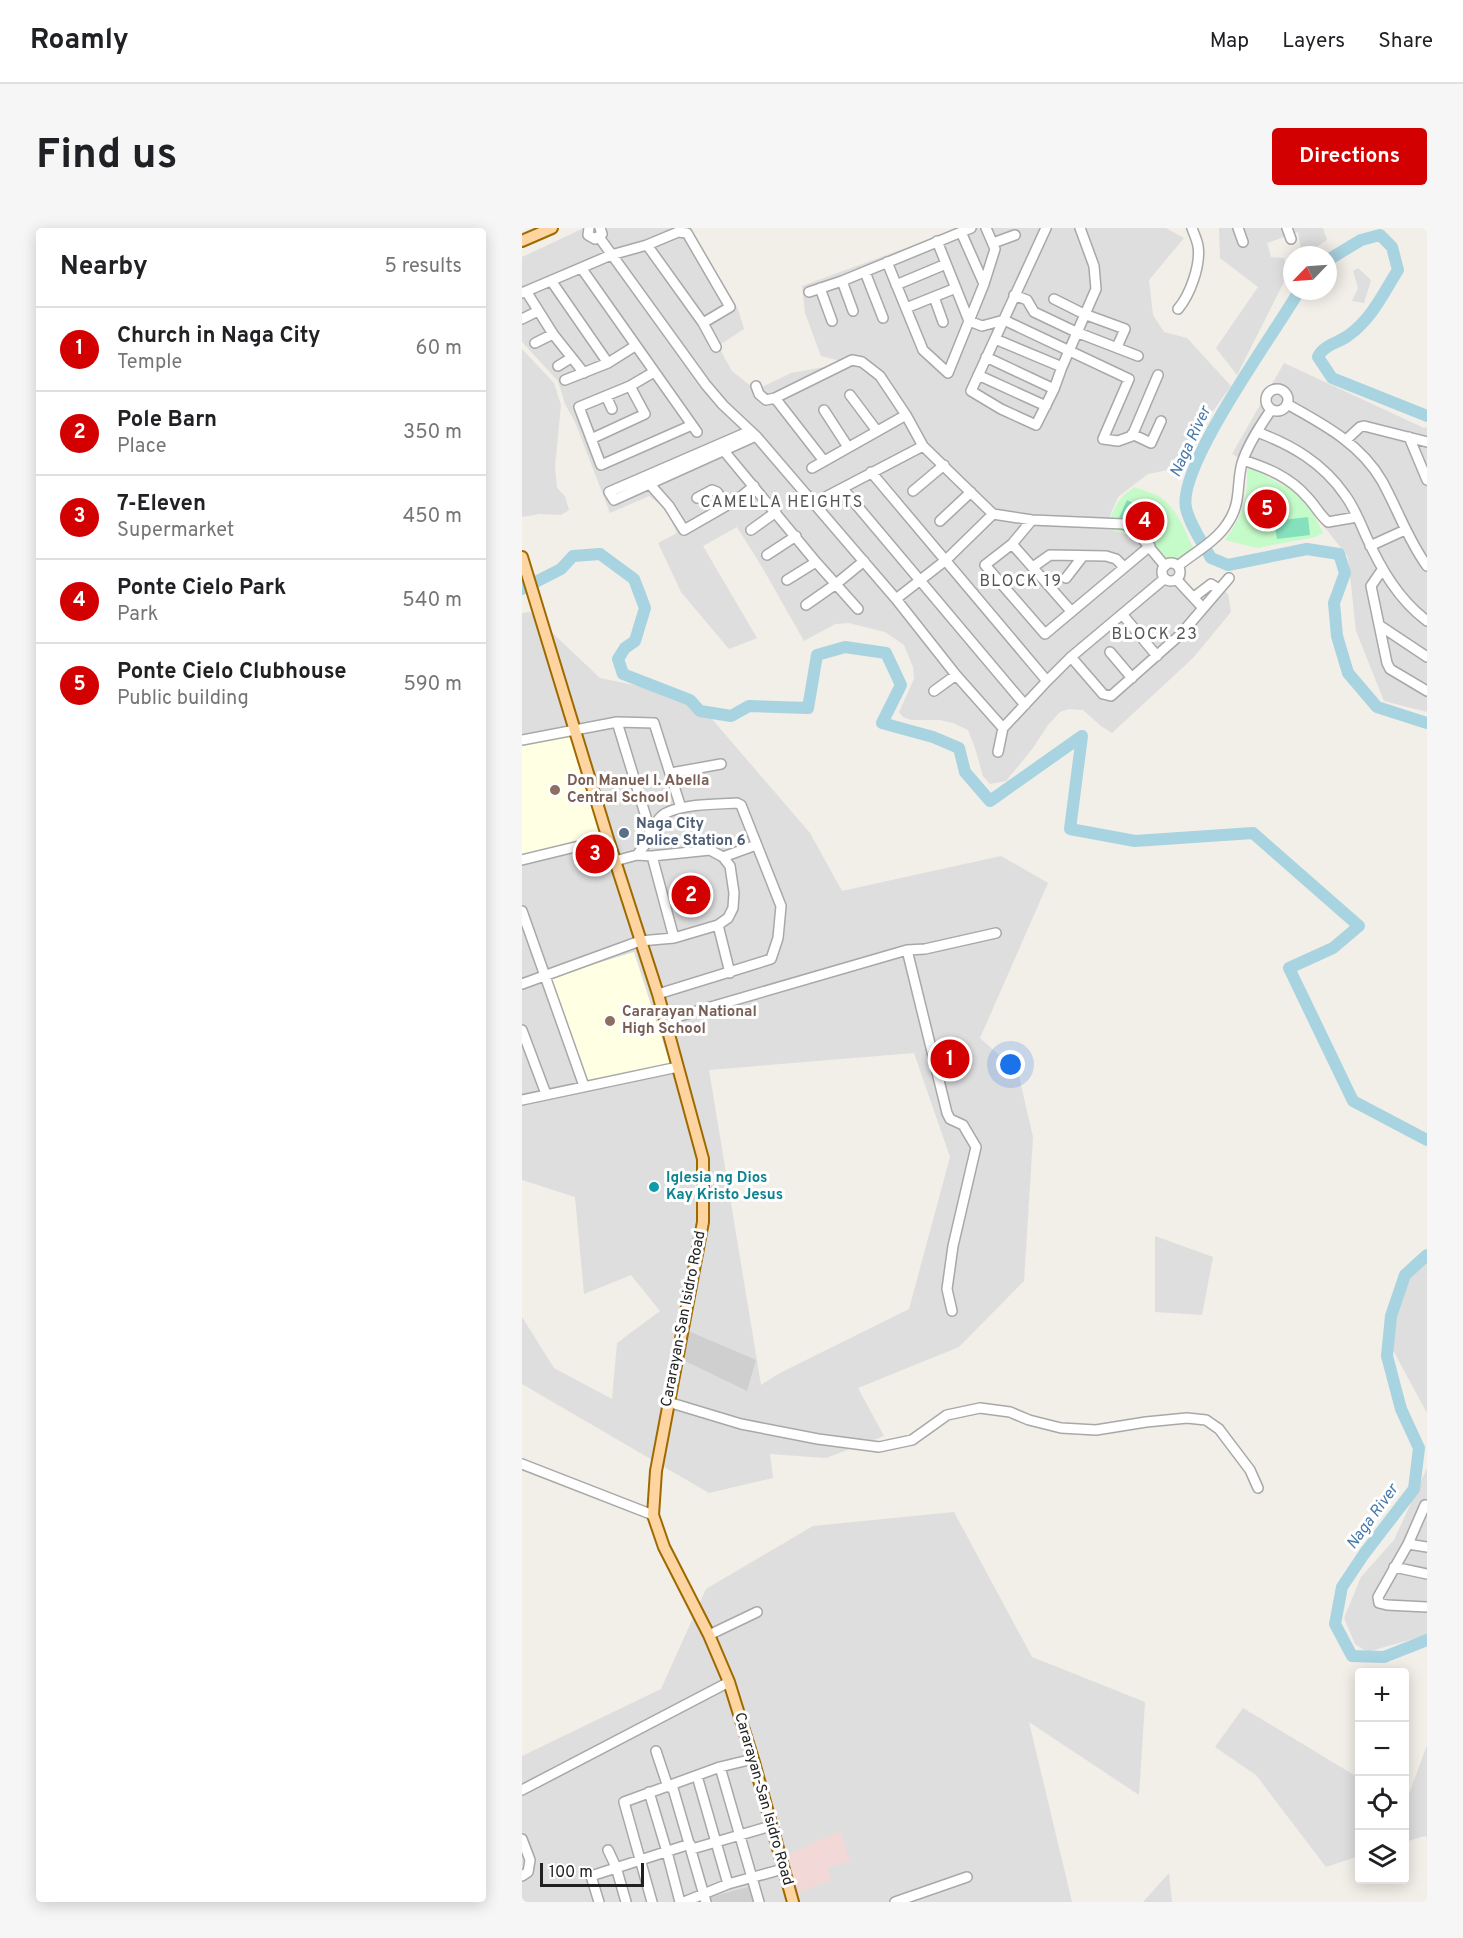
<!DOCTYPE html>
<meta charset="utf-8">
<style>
:root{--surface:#fff;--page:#f6f6f6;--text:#202124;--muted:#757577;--line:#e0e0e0;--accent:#d20000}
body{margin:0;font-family:Overpass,sans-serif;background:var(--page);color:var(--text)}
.controls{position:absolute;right:18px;bottom:18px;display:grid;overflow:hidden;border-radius:6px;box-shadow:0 3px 15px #0003}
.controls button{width:54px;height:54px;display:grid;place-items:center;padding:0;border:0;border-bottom:2px solid var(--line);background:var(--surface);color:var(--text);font:30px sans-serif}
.compass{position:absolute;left:761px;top:18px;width:54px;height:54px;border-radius:50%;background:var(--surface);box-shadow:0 3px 15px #0003;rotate:245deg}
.scale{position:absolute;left:18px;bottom:15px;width:104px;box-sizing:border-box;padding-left:6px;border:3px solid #212121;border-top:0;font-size:16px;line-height:21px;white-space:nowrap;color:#212121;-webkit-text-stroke:4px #fff;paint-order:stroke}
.you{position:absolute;left:489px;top:837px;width:21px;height:21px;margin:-15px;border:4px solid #fff;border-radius:50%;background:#1a73e8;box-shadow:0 0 0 9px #1a73e833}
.badge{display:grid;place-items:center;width:39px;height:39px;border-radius:50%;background:var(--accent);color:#fff;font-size:20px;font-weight:700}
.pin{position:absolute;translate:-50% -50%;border:3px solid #fff;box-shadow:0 2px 6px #0006}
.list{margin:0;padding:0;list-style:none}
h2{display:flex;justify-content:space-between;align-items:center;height:78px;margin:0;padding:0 24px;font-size:26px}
h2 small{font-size:20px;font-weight:400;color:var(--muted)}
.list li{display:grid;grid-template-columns:39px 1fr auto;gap:18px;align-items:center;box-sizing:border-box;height:84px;padding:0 24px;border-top:2px solid var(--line)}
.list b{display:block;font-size:22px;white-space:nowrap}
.list p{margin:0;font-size:20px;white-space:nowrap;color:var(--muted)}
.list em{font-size:20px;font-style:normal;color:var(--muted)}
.icon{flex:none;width:33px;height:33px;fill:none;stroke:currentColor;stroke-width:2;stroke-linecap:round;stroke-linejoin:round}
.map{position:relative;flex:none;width:905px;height:1674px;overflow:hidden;border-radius:6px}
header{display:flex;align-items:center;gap:36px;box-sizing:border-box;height:84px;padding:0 30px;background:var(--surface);border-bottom:2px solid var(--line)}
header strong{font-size:28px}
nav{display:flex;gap:33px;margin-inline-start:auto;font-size:21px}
.intro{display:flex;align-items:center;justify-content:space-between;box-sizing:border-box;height:144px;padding:0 36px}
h1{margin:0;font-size:42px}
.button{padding:15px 27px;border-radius:6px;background:var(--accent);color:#fff;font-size:21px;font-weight:700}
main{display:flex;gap:36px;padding:0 36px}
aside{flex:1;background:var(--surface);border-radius:6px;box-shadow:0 3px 15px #0003}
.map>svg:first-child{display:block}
.residential{fill:#dfdede;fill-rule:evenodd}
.commercial{fill:#f2d8d7}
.education{fill:#ffffe3}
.religious{fill:#cfcfcf}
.park{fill:#c5fbc9}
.pitch{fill:#85e1bd}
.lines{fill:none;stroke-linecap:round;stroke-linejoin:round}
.river{stroke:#a8d3e0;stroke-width:12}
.minor-casing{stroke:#a8a8a8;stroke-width:12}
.major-casing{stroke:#9e6a00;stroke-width:14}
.minor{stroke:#fff;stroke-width:9}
.major{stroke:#fed5a0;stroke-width:10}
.education-dot{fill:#8d6e63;stroke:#fff;stroke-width:2}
.service-dot{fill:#5c6f8a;stroke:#fff;stroke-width:2}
.culture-dot{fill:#0f9aa8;stroke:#fff;stroke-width:2}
.labels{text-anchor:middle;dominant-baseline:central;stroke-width:6;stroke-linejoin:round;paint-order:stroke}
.education-label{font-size:15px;font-weight:bold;fill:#785e54;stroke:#fff;text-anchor:start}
.service-label{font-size:15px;font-weight:bold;fill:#4e5e75;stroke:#fff;text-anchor:start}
.culture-label{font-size:15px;font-weight:bold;fill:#0d838f;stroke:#fff;text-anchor:start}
.street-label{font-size:15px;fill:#212121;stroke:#fff}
.water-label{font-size:16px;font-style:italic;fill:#477aac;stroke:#fff}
.neighbourhood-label{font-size:16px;letter-spacing:1.5px;fill:#545454;stroke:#fff}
</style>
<header>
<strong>Roamly</strong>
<nav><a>Map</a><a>Layers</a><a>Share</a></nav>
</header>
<div class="intro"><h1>Find us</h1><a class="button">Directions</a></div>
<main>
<aside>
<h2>Nearby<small>5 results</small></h2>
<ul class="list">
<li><span class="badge">1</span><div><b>Church in Naga City</b><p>Temple</p></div><em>60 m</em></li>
<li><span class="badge">2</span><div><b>Pole Barn</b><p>Place</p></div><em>350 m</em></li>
<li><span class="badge">3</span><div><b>7-Eleven</b><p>Supermarket</p></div><em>450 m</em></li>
<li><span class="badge">4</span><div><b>Ponte Cielo Park</b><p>Park</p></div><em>540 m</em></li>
<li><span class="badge">5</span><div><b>Ponte Cielo Clubhouse</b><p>Public building</p></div><em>590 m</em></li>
</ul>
</aside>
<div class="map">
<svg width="905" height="1674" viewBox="0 0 905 1674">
<rect width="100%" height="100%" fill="#f2eee8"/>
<path class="residential" d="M 62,0 L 168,0 L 216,81 L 222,101 L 196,118 L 210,143 L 234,162 L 269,145 L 336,133 L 319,133 L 299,128 L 283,85 L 280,58 L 438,0 L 644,0 L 662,10 L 627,52 L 631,87 L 642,104 L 665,110 L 709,158 L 680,198 L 656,240 L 626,246 L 596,269 L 589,285 L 585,301 L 613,308 L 645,334 L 654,335 L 663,343 L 664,353 L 672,365 L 689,353 L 706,366 L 709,384 L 671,430 L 590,505 L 579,498 L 561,482 L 547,481 L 538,484 L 526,497 L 511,520 L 484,553 L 468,556 L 461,548 L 453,520 L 446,502 L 431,495 L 418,492 L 389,492 L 381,489 L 377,484 L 392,451 L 391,439 L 382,417 L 363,404 L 327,395 L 313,396 L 282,413 L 240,339 L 215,299 L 181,318 L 235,410 L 207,421 L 159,364 L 136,315 L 155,305 L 143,280 L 127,268 L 88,285 L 53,194 L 43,176 L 36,153 L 0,114 L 0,29 Z
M 697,0 L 801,0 L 805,12 L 782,27 L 780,27 L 776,4 L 745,15 L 749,29 L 762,30 L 766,46 L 715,147 L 694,120 L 736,59 L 698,30 Z
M 836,40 L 849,52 L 842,75 L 830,73 L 836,60 L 831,43 Z
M 0,121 L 32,155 L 39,177 L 33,239 L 35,260 L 43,268 L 47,282 L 39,287 L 18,286 L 0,289 Z
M 762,135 L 902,200 L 905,199 L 905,484 L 862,473 L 834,403 L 826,329 L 790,283 L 770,262 L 710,226 Z
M 8,384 L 78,450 L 171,469 L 288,605 L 320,663 L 479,628 L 526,655 L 458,810 L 496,844 L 511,909 L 502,1053 L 437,1119 L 336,1160 L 362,1208 L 304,1230 L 248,1226 L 251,1250 L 187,1265 L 0,1156 L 0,1089 L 32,1140 L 90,1171 L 95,1115 L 138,1083 L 109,1047 L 62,1066 L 53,969 L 0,952 L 0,385 ZM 392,825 L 428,929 L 387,1081 L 258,1145 L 239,1157 L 187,842 Z
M 633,1008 L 691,1029 L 680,1087 L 633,1084 Z
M 905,1027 L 905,1185 L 866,1113 L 883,1047 Z
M 905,1240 L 905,1407 L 845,1424 L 833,1416 L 822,1390 L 839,1349 L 872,1312 Z
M 432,1284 L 510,1429 L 623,1474 L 617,1567 L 507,1494 L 550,1674 L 0,1674 L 0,1528 L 139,1461 L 184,1361 L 291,1298 Z
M 721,1480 L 837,1550 L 837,1628 L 804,1639 L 734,1547 L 693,1519 Z
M 905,1517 L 905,1610 L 903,1608 L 883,1614 L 883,1577 Z
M 647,1645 L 650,1674 L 621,1674 Z"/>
<path class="commercial" d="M 318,1603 L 328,1633 L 306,1640 L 309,1652 L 274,1666 L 262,1628 Z"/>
<path class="education" d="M 50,505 L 79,609 L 0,629 L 0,516 Z
M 112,724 L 148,836 L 63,855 L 27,750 Z"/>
<path class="religious" d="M 164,1102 L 234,1132 L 225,1163 L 157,1130 Z
M 229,1658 L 234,1674 L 187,1674 L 186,1670 Z"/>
<path class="park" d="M 729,240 L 770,262 L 790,283 L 801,305 L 793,309 L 735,320 L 703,312 C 721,287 726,272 725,241 Z
M 612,259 C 619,262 628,264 635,267 C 655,279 663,303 672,322 L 655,334 L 645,333 L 614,307 L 585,301 C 591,281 594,272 612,259 Z"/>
<path class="pitch" d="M 605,272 L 637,287 L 629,305 L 597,290 Z
M 786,289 L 788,307 L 755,311 L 752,293 Z"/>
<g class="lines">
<path class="river" d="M 806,32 L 839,12 L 858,7 L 870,19 L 876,42 C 860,67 851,89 827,107 C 817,115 801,117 796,129 L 810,150 L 905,188
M 777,63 C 753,105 655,238 664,280 C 668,297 680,314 689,330 L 706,337 L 785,321 L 817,326 L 823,345 L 812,375 L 815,408 L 826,445 L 855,479 L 905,495
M 0,361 L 39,341 L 51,328 L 78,326 L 112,351 L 123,380 L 113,413 L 103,420 L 96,431 L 101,446 L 168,472 L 178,483 L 209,488 L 227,478 L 286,480 L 295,427 L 323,419 L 364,425 L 379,457 L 360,495 L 411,509 L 437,520 L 443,544 L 468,573 L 560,508 L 548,601 L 613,613 L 731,605 L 837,698 L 811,720 L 767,740 L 831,873 L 905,912
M 905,1027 L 883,1047 L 869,1088 L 865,1128 L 879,1181 L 897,1220 L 892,1261 L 842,1326 L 820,1359 L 813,1396 L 830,1428 L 862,1429 L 905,1412"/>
<g class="minor-casing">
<path id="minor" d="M 67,0 L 66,7 L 73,11 L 80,6 L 78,0
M 524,0 L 449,163 L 479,181 L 514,197 L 532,161 L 540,139 L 574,61 L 572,38 L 558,0
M 716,0 L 721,14
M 765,0 L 769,11
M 439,4 L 462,56
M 77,9 L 184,157 L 201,177 L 234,208 L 374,371 L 434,447 L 481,500
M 415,13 L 447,93 L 460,98 L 482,92 L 607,151 L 581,211 L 596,213 L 610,208 L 636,147
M 471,15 L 493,7
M 125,17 L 181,95 L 194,119
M 365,34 L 401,122 L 426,145 L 462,56 L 473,21 L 464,0
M 60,41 L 175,204
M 343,44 L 361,90
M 320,53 L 331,83
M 30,54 L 86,135
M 374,57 L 424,36
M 298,60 L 310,93
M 4,63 L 31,106 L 62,145
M 287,64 L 320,53 L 449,0
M 0,65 L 89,27 L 125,17 L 156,4 L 165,5 L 208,79 L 181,95
M 492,67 L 505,72 L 512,84 L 554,104 L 616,128
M 412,69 L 421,94
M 532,71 L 562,86 L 603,101 L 595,119
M 384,80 L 434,60
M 656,81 C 668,67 679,37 676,18 C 675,12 672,6 670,0
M 0,91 L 16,83
M 473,111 L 540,139
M 13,115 L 31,106
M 464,129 L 532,161
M 36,138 L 49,130
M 132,144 L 108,158 L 57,179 L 79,237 L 170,197
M 456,147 L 524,178
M 43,152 L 86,135 L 113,118
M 234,158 L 237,166 L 244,172 L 253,170 L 302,233
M744 172a11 11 0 1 1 22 0a11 11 0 1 1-22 0Z
M 328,167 L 355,203
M 84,168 L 90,181
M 253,170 L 330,132 L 340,134 L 358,148 L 384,187 L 401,218 L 471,286 L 510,292 L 602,296 L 614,303 L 643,338
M 765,176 C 801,196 839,216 860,253 C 876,282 886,312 905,338
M 302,182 L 326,219
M 228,203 L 87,264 L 92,272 L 234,208
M 735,204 C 770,217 801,235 823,267 C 832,279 838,294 844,308 C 859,341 876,371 905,393
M 610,206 L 629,215 L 639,193
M 887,209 L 905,252
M 69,211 L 123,186 L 108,158
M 824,212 L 838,199 L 842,198 L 905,214
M 201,217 L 202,223 L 294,334 L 336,381
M 721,232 C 745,240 768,249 785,269 C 793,277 797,286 806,294 L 835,289
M 290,240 L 384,187
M 349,244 L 525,453
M 125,253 L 147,278 L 162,302 L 216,271 L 232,258
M 321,261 L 503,477
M 391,263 L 422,237
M 175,270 L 190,262 L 195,264 L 204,278
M 292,275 L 401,218
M 510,292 L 490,316 L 463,337 L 523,406 L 628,318
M 418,293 L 449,264
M 229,302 L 254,284
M 490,316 L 549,383
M 848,318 L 883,302
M 245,327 L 274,308
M640 344a9 9 0 1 1 18 0a9 9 0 1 1-18 0Z
M 656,338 C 672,325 694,313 705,296 C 720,275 714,257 720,235 C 726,216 738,198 749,182
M 511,339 L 528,327 L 584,328 L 594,331 L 602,339
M 860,342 L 849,358 L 865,435 L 868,441 L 905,463
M 544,350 L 561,328
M 265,352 L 294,334
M 655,352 L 681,380
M 672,369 L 689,356 L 697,361
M 374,371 L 424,332 L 471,286
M 284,377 L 314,356 L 342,333
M 600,386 L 635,428
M 857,397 L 905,429
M 588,424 L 610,450
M 549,429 L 581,466 L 589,468 L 659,406 L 707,350
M 412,463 L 434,447
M 95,494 L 124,589 L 129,609 L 115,627
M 0,512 L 95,494 L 132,495 L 159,580
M 476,524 L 481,500 L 525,453 L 549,429 L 642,351
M 149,545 L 199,536
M 129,609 C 131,600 135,590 144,585 C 162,576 195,576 215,575 L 219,577 L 259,678 L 256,710 L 249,731 L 136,766
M 130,628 L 152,710
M 201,629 L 234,617
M 0,632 L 86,611
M 0,683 L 62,858
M 196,697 L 208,745
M 385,722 L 425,885 L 428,891 L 441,897 L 454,919 L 431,1018 L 425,1061 L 430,1083
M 0,756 L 118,713 L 152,710 L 196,697 L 206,690 L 211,680 L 212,665 L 208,638 L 201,629 L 188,622 L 130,628 L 115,627 L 93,633
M 144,792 L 385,722 L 403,721 L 474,705
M 0,802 L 24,866
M 0,872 L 156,839
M 146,1174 L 219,1196 L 296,1211 L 357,1219 L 390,1212 L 425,1187 L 458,1180 L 488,1184 L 507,1192 L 539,1200 L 574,1202 L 624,1194 L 665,1190 L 684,1192 L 697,1201 L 728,1242 L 736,1260
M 0,1236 L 131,1287
M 905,1277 L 903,1277 L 886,1316 L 856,1369 L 857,1375 L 865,1377 L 905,1379
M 886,1316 L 905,1319
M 872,1339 L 905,1346
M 187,1407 L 235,1384
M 134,1523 L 146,1559
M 198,1539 L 237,1674
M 175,1548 L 206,1656
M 150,1557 L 184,1674
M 0,1562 L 207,1454
M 127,1564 L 145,1624 L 158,1674
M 0,1611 L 8,1632 L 6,1644 L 0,1648
M 170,1621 L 249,1598
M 86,1622 L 94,1639 L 104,1674
M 77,1674 L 69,1648 L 168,1616
M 130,1674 L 102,1574 L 198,1539 L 231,1531
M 162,1674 L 206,1656 L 261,1641
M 373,1674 L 445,1649"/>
</g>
<g class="major-casing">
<path id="major" d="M 0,13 L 30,0
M 0,329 L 86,611 L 136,766 L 181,931 L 181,994 L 134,1243 L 131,1287 L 142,1319 L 187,1407 L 207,1454 L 231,1531 L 271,1674"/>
</g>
<use href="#minor" class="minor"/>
<use href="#major" class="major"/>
</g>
<g class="education-dot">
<circle cx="33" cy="562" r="6"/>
<circle cx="88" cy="793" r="6"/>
</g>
<circle class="service-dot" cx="102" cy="605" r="6"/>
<circle class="culture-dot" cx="132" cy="959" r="6"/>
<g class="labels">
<g class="education-label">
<text x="45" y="553">Don Manuel I. Abella<tspan x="45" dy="17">Central School</tspan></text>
<text x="100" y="784">Cararayan National<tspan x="100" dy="17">High School</tspan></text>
</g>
<g class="service-label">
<text x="114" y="596">Naga City<tspan x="114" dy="17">Police Station 6</tspan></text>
</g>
<g class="culture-label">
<text x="144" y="950">Iglesia ng Dios<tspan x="144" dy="17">Kay Kristo Jesus</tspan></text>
</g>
<g class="street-label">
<text transform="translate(162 1091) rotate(-79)">Cararayan-San Isidro Road</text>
<text transform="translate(241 1571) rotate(74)">Cararayan-San Isidro Road</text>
</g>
<g class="water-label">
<text transform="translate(669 214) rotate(-65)">Naga River</text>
<text transform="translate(851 1289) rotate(-54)">Naga River</text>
</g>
<g class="neighbourhood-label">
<text x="260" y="275">CAMELLA HEIGHTS</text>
<text x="499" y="354">BLOCK 19</text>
<text x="633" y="407">BLOCK 23</text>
</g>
</g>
</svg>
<div class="controls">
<button>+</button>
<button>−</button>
<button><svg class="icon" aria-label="locate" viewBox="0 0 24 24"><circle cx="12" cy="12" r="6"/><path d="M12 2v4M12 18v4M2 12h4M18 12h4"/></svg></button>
<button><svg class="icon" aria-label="layers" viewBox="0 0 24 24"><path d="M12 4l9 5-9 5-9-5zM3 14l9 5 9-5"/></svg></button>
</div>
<svg class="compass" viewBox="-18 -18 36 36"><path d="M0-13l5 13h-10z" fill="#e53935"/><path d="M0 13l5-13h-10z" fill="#757577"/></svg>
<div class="scale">100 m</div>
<div class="you"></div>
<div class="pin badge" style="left:428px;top:831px">1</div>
<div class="pin badge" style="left:169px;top:667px">2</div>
<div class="pin badge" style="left:73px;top:626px">3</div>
<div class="pin badge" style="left:623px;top:293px">4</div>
<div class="pin badge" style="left:745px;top:281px">5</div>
</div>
</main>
